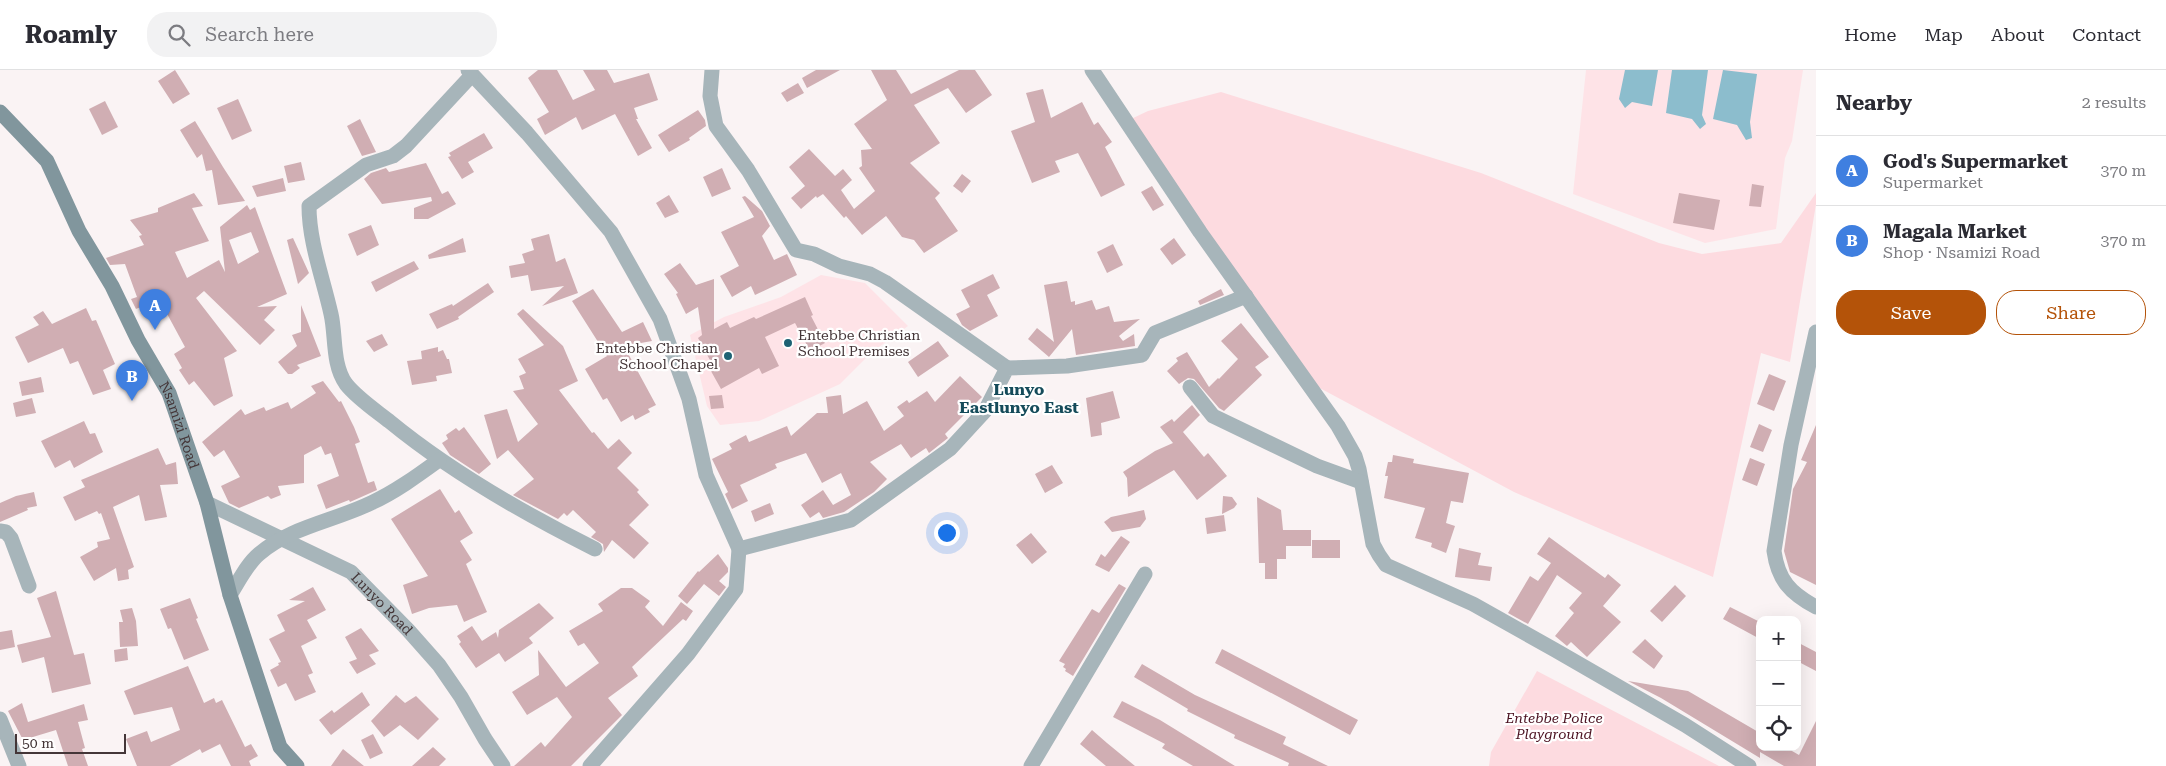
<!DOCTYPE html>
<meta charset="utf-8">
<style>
:root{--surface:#fff;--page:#f2f2f3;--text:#2b2b33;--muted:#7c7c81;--line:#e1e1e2;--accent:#b45309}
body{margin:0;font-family:"Roboto Serif",serif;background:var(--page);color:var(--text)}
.controls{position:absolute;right:15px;bottom:15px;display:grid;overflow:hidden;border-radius:10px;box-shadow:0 5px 20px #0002}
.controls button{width:45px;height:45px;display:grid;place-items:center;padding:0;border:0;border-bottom:1px solid var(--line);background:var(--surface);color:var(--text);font:25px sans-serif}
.scale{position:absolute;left:15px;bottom:12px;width:111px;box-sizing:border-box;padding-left:5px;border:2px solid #443638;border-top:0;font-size:14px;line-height:18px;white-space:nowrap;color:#443638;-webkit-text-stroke:4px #fff;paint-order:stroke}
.you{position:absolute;left:946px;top:462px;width:18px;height:18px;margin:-12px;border:4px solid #fff;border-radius:50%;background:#1a73e8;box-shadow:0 0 0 8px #1a73e833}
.badge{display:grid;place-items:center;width:32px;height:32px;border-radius:50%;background:var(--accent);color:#fff;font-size:16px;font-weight:700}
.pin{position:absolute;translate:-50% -41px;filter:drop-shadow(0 1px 2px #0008)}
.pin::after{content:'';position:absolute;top:26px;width:18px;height:15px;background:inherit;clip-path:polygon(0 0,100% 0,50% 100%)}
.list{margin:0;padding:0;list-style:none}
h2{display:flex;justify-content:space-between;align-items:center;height:65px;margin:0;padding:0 20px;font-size:21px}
h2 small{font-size:16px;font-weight:400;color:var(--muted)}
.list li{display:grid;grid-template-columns:32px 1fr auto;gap:15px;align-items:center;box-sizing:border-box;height:70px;padding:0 20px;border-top:1px solid var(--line)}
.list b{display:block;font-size:19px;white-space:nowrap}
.list p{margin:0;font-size:16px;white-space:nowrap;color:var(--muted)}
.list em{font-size:16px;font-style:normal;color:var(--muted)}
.actions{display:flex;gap:10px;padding:15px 20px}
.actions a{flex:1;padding:11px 0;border:1px solid var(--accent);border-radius:20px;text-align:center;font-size:18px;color:var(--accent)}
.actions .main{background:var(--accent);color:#fff}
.icon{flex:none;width:28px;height:28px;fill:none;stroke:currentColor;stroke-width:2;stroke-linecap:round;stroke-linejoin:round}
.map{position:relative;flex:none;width:1816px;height:696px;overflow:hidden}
header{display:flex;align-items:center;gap:30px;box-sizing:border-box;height:70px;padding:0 25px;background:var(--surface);border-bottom:1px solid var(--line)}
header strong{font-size:24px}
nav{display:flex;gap:28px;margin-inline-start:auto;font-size:18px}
.search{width:350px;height:45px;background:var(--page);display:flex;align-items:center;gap:12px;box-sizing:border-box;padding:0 18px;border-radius:20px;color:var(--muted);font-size:19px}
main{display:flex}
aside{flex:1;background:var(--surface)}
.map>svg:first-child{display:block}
.built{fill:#fee3e7}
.green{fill:#fddbe0}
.water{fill:#8cbdcd}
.building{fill:#d0aeb3;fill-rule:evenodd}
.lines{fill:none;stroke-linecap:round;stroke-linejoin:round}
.street{stroke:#a7b5ba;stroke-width:15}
.secondary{stroke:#81969d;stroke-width:15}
.poi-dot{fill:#1e6274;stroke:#fff;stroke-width:2}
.labels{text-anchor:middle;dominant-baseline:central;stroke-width:4.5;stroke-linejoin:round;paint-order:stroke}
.poi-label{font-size:14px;fill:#443638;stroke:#fff;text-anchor:start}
.street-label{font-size:14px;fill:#443638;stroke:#fff}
.park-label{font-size:14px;font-style:italic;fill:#4a1120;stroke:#fff}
.quarter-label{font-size:16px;font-weight:bold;fill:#154b5a;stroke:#fff}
</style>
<header>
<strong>Roamly</strong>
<div class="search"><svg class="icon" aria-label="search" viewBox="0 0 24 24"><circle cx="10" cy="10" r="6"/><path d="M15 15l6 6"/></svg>Search here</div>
<nav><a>Home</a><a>Map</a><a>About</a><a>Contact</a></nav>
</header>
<main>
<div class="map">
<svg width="1816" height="696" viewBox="0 0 1816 696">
<rect width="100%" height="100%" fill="#faf3f4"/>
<path class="built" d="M 1586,0 L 1803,0 L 1792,71 L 1785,88 L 1776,159 L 1705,173 L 1573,124 Z
M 821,205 L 865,213 L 908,256 L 872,282 L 840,314 L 759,351 L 720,355 L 707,336 L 690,265 L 724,247 L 781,227 Z"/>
<path class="green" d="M 1221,22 L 1481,103 L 1659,173 L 1702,184 L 1781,173 L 1816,123 L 1816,134 L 1790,292 L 1761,283 L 1713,507 L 1514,422 L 1301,308 L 1131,49 L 1148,41 Z
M 1537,601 L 1719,696 L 1489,696 L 1491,682 Z"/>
<path class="water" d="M 1625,0 L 1658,0 L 1652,36 L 1632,32 L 1625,38 L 1619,29 Z
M 1672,0 L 1708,0 L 1702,45 L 1706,54 L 1700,59 L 1692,49 L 1666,43 Z
M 1723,0 L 1757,4 L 1750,52 L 1752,68 L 1746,70 L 1737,55 L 1713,49 Z"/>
<path class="building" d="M 175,0 L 190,24 L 173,34 L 158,11 Z
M 538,0 L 557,0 L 573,30 L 595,20 L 583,0 L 607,0 L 614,13 L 649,3 L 658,30 L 634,38 L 638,49 L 636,49 L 652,78 L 638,86 L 615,44 L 582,60 L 576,47 L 545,65 L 537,49 L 549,42 L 528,8 Z
M 816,0 L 840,0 L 807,18 L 802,8 Z
M 871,0 L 896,0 L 911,24 L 959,0 L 975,0 L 992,25 L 966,43 L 948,18 L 914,35 L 940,73 L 910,93 L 940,123 L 935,128 L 958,161 L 924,183 L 914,170 L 902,167 L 886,146 L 862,165 L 846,146 L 844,148 L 823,124 L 817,128 L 816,126 L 801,139 L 791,128 L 805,116 L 789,97 L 809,79 L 835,106 L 843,99 L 852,110 L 841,120 L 854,139 L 875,121 L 859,98 L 862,96 L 861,80 L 872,79 L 854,54 L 887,30 Z
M 798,13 L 804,23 L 787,32 L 781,23 Z
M 1043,19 L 1051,48 L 1082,32 L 1094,55 L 1098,52 L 1112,72 L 1105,77 L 1125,115 L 1101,127 L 1078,83 L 1055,91 L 1060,102 L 1032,113 L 1011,61 L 1035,52 L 1026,23 Z
M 238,29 L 252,61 L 232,70 L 217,38 Z
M 105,31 L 118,57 L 102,65 L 89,39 Z
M 698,40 L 705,50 L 706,56 L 689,68 L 690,70 L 669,82 L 658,65 Z
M 360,49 L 376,82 L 362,86 L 347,56 Z
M 195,51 L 223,97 L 245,131 L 218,135 L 212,100 L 206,101 L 202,84 L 197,88 L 180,60 Z
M 484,63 L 493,78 L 468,92 L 474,102 L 462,109 L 448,87 L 451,86 L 449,83 Z
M 301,92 L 305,110 L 288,113 L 284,96 Z
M 426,93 L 442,124 L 448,121 L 456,134 L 428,149 L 414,149 L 414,138 L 432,131 L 431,127 L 382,134 L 364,109 L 371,103 L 386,98 L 389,102 Z
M 722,98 L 731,119 L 712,127 L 703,107 Z
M 962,104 L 971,111 L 962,123 L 953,116 Z
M 283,108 L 286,121 L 257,127 L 252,116 Z
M 1752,114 L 1764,116 L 1761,137 L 1749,136 Z
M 1152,116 L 1164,135 L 1153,141 L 1141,122 Z
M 194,123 L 203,136 L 192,138 L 209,171 L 175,182 L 187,208 L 219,190 L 225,202 L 220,157 L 247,135 L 250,140 L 255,137 L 287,224 L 257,237 L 277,236 L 264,250 L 275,260 L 260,275 L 204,221 L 196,228 L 237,281 L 224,288 L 233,326 L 214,336 L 194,311 L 189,315 L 179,300 L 182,298 L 174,284 L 185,277 L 159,229 L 136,239 L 131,229 L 137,227 L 125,194 L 110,195 L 106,188 L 144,175 L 139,166 L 142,165 L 130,150 L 158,142 L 158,138 ZM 251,162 L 259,182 L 238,194 L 229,170 Z
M 1679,123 L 1720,130 L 1714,160 L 1673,153 Z
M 669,125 L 679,142 L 665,148 L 656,133 Z
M 745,126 L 762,141 L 770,156 L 762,166 L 774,190 L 787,184 L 797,205 L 755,225 L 751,216 L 732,227 L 720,206 L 739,196 L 721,162 L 754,147 L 742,127 Z
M 371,155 L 379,175 L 357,186 L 348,164 Z
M 549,164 L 556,192 L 565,188 L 578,223 L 542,236 L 564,216 L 531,221 L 528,205 L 511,208 L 509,196 L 525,193 L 522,184 L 534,180 L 531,169 Z
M 293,168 L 309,203 L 298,214 L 287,170 Z
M 463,168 L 466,182 L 429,189 L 428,185 Z
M 1174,168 L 1186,185 L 1172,195 L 1160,179 Z
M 1113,174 L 1123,195 L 1107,203 L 1097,182 Z
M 414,191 L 419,199 L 376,222 L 371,212 Z
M 680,193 L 696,215 L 714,209 L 714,259 L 727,252 L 730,258 L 754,247 L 756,249 L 805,227 L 813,245 L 811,246 L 825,273 L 810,281 L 795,253 L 765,267 L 779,296 L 762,304 L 759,298 L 721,319 L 707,294 L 711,292 L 698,268 L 702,265 L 698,237 L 686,244 L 676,224 L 678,223 L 664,204 Z
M 993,204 L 1000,218 L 987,225 L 998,246 L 970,261 L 962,255 L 956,244 L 970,237 L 961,220 Z
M 1067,211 L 1071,232 L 1075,231 L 1075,235 L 1092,230 L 1096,240 L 1109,236 L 1114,252 L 1140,249 L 1119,266 L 1123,271 L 1134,264 L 1135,276 L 1076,285 L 1072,259 L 1049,287 L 1028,269 L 1037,258 L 1054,272 L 1044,215 Z
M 488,213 L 494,222 L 458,247 L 459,249 L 437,259 L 429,244 L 452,234 L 453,236 Z
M 593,219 L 622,262 L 643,252 L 652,271 L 624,276 L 656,335 L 648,339 L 650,342 L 635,350 L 633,345 L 621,352 L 607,328 L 603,330 L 585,299 L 607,286 L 572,231 Z
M 1221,219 L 1224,225 L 1200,235 L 1198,231 Z
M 301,235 L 321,286 L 297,295 L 300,298 L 292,304 L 288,304 L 278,292 L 297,276 L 292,265 L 301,262 Z
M 86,238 L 92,251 L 96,250 L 115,294 L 103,300 L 111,319 L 93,325 L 78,291 L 70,294 L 63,278 L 28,293 L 15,267 L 39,255 L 33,247 L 43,241 L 52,254 Z
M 523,239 L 563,276 L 578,311 L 559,320 L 592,363 L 594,362 L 608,379 L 619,369 L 632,383 L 617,398 L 639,420 L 637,422 L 649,435 L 629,455 L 649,473 L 634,489 L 612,470 L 604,482 L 603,474 L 591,467 L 596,462 L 573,440 L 567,446 L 564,443 L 558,449 L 513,425 L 534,409 L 508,380 L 497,389 L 484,345 L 507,339 L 518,372 L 538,354 L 513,321 L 524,319 L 519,306 L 526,303 L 518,289 L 544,275 L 517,244 Z
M 1241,253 L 1269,287 L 1255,297 L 1262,305 L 1224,341 L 1219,338 L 1194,309 L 1188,308 L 1179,314 L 1167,301 L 1178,291 L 1176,288 L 1187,282 L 1209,317 L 1218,308 L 1219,309 L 1238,289 L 1221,271 Z
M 382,264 L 388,275 L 374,282 L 366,271 Z
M 938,271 L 949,286 L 918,307 L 908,292 Z
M 438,277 L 438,282 L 443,280 L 447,289 L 449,289 L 452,303 L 436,306 L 437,311 L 412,315 L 407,291 L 422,289 L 421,281 Z
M 1769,304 L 1786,311 L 1774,341 L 1757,334 Z
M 960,306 L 982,327 L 945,364 L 948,368 L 929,383 L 926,378 L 911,388 L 901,374 L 870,392 L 887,409 L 874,422 L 844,442 L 823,448 L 819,442 L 810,448 L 801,435 L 823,420 L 833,435 L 851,425 L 841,403 L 822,413 L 806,383 L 775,394 L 777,398 L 740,415 L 748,431 L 732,439 L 725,424 L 728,422 L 712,389 L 732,379 L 729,374 L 746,365 L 749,372 L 787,356 L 791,366 L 817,343 L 828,343 L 826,327 L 841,325 L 843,344 L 867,331 L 884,361 L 904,346 L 897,337 L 907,330 L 909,333 L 927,321 L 935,332 Z
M 41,307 L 44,322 L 22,326 L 19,312 Z
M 323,311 L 339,332 L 341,331 L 354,357 L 360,372 L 355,374 L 368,413 L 374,411 L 377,420 L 350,432 L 349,430 L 326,439 L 317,415 L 339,406 L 331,383 L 325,385 L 321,376 L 304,385 L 304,413 L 278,416 L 281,425 L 271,429 L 268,426 L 239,438 L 229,433 L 221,416 L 240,407 L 224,380 L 214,387 L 202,372 L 241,339 L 245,345 L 264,337 L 266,341 L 288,332 L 291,339 L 316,323 L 311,316 Z
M 1113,321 L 1120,348 L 1101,353 L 1102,365 L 1091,367 L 1086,328 Z
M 722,325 L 724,338 L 711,339 L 709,326 Z
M 32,328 L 36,343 L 16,347 L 13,333 Z
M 1192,335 L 1200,345 L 1183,362 L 1204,387 L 1208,383 L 1227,406 L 1197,430 L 1174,400 L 1128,427 L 1127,408 L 1123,402 L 1155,381 L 1173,373 L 1160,357 L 1172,349 L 1174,352 Z
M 84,351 L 90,364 L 95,363 L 103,382 L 74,398 L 70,390 L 55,398 L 41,371 Z
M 1759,354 L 1772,360 L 1763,382 L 1750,377 Z
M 1816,355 L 1816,515 L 1790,502 L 1784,481 L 1793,419 L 1807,392 L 1801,390 Z
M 464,357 L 491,394 L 479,404 L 450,385 L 442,373 L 448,369 L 446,365 L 456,358 L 459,361 Z
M 158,378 L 166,395 L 176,392 L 178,414 L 160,415 L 167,447 L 145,451 L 139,425 L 113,437 L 134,497 L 128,500 L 129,509 L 118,511 L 116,498 L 94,511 L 80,487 L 98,477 L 97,472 L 110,469 L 101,443 L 99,444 L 97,441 L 75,451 L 63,427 L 85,417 L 81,410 Z
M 1393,385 L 1414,389 L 1413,393 L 1469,403 L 1463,433 L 1451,431 L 1446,453 L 1455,456 L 1446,483 L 1431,477 L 1432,473 L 1415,468 L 1425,438 L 1384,428 L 1388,406 L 1385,406 L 1388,392 L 1392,392 Z
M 1750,388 L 1765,394 L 1757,416 L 1742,410 Z
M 1052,395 L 1063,413 L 1045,423 L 1035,404 Z
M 440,419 L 455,443 L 459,440 L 473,463 L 460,471 L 472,490 L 466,494 L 487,542 L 464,552 L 457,535 L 429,538 L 412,544 L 403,515 L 428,506 L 391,449 Z
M 34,422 L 37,436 L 27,438 L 28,440 L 0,452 L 0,433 L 16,426 Z
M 1223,426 L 1232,427 L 1237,434 L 1234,438 L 1222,444 Z
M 1257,427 L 1281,440 L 1283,460 L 1311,460 L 1311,476 L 1286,476 L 1286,489 L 1277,489 L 1277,509 L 1265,509 L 1265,493 L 1259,493 Z
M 770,433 L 774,444 L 755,452 L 751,441 Z
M 1144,440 L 1146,449 L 1140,457 L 1112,462 L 1104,452 L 1111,447 Z
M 1224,445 L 1226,461 L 1207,464 L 1205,448 Z
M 1031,463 L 1047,482 L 1032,494 L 1016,475 Z
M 1121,466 L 1130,472 L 1109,502 L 1095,495 L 1101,484 L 1105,487 Z
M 1549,467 L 1605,508 L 1608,504 L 1621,515 L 1603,536 L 1621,552 L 1587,587 L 1571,572 L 1567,576 L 1555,566 L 1574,543 L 1569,538 L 1582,523 L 1557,505 L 1528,554 L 1508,543 L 1530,506 L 1538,511 L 1551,493 L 1537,484 Z
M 1312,470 L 1340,470 L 1340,488 L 1312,488 Z
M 1459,478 L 1481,483 L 1478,495 L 1492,497 L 1490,511 L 1455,507 Z
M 718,484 L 728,498 L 728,502 L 719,511 L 726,517 L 719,526 L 704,514 L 687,534 L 678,526 L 698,501 L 699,502 Z
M 1119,514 L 1126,518 L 1073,606 L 1065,601 L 1066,599 L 1063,597 L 1065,594 L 1059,591 L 1092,539 L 1099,543 Z
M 1675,515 L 1686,526 L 1662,552 L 1650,541 Z
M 313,517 L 326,540 L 307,550 L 317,568 L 301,576 L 313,603 L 308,605 L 316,622 L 295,631 L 286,613 L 278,617 L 270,600 L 279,595 L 278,593 L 281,592 L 269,569 L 285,561 L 277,545 L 305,531 L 289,530 Z
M 621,518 L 632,518 L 650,531 L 645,537 L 663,556 L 681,532 L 693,541 L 686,551 L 683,549 L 632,597 L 638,606 L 608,628 L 622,645 L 571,696 L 514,696 L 541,672 L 545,677 L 572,647 L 557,627 L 527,645 L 512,622 L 539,605 L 538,580 L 566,617 L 599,593 L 584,573 L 578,576 L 569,561 L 603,541 L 598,534 Z
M 56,521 L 74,585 L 84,583 L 91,614 L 52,623 L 44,587 L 22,593 L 17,575 L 51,567 L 37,528 Z
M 190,528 L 198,548 L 196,549 L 209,580 L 184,590 L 171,558 L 168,559 L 160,539 Z
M 539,533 L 554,548 L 529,568 L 533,573 L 505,592 L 499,583 L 476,598 L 459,574 L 461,572 L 457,566 L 472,556 L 482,571 L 496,562 L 498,568 L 499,560 Z
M 1730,537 L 1760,552 L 1760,569 L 1723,549 Z
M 132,538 L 136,551 L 138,576 L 120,577 L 119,552 L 123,552 L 120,540 Z
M 361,558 L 379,581 L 369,585 L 376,594 L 357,604 L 349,592 L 357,589 L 345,567 Z
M 12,560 L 15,577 L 0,580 L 0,562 Z
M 1645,569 L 1663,586 L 1654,599 L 1632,582 Z
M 1797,572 L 1816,582 L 1816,601 L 1797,591 Z
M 127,578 L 128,590 L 115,592 L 114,580 Z
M 1222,579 L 1358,650 L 1350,665 L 1215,593 Z
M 1142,594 L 1195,625 L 1286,667 L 1283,674 L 1328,696 L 1288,696 L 1289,693 L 1234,668 L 1235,665 L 1187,641 L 1188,639 L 1134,607 Z
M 188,596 L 204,633 L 214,628 L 216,633 L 222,630 L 245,677 L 251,674 L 258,686 L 249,691 L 251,696 L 231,696 L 220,674 L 202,683 L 200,679 L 170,696 L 137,696 L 126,669 L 147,661 L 151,672 L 180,660 L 172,637 L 134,645 L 124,621 Z
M 1628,611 L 1688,621 L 1760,663 L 1760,677 L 1785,677 L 1799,685 L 1816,651 L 1816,696 L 1784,696 L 1760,682 L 1760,688 L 1661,628 Z
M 362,622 L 370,635 L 331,665 L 319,650 L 332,640 L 334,643 Z
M 396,625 L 405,633 L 416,626 L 439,649 L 418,670 L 400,655 L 384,667 L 371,651 Z
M 1122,631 L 1160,650 L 1235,696 L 1193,696 L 1162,678 L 1165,674 L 1113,647 Z
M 22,633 L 28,652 L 84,634 L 88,650 L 78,652 L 85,678 L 82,679 L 88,696 L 68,696 L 56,660 L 23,670 L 8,641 Z
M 1092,660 L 1107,673 L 1135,696 L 1106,696 L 1080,674 Z
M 373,664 L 383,683 L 370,689 L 361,670 Z
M 433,677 L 446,689 L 439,696 L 412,696 Z
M 343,679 L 364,696 L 331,696 Z"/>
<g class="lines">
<g class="street">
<path d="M 468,0 L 527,63 L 611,162 L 660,249 L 689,329 L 706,405 L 739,479 L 736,519 L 688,584 L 590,696"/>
<path d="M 712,0 L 710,26 L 716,56 L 748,100 L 796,180 L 814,184 L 839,196 L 870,204 L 885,212 L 1007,298"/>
<path d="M 1092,0 L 1200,162 L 1338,356 L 1355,386 L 1359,399 L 1373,474 L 1379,485 L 1386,495 L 1473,534 L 1555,580 L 1685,655 L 1749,696"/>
<path d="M 471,6 L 406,76 L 393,86 L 366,95 L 309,136 C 309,172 323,208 331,244 C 336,265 332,295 346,314 C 357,328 375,340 389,351 C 451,402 523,443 595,479"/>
<path d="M 1816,262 L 1791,375 L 1774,481 C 1778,510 1790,523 1816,537"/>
<path d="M 1190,317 L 1213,346 L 1317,396 L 1361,412"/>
<path id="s1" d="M 207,433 L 351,502 L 408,560 L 439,595 L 461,627 L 485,669 L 503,696"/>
<path d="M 0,461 L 6,462 L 11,468 L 29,516"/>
<path d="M 739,479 L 851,450 L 950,379 L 985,341 L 1007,298 L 1067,296 L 1142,285 L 1155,263 L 1246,226"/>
<path d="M 230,525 C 239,511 247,494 259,484 C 290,457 334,451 371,433 C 395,422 417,406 439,390"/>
<path d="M 0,649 L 19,696"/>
<path d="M 1031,696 L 1145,504"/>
</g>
<path class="secondary" id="s2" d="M 0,42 L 47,91 L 79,161 L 112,216 L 138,270 L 169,323 L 207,433 L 230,525 L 280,677 L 297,696"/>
</g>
<g class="poi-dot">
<circle cx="788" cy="273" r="5"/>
<circle cx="728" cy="286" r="5"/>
</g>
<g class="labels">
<g class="poi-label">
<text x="798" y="265">Entebbe Christian<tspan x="798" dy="16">School Premises</tspan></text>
<text x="718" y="278" text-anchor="end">Entebbe Christian<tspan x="718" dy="16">School Chapel</tspan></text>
</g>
<g class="street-label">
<text stroke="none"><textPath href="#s2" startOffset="364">Nsamizi Road</textPath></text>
<text stroke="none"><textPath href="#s1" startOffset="204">Lunyo Road</textPath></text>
</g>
<g class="park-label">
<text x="1554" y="648">Entebbe Police<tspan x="1554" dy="16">Playground</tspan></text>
</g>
<g class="quarter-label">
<text x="1019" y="319">Lunyo<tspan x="1019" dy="18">Eastlunyo East</tspan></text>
</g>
</g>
</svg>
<div class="controls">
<button>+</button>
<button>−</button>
<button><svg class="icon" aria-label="locate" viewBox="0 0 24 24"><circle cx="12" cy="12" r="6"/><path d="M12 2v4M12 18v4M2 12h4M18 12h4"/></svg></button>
</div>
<div class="scale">50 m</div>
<div class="you"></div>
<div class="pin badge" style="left:155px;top:260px;background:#3f7fe0">A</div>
<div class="pin badge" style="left:132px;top:331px;background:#3f7fe0">B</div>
</div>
<aside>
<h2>Nearby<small>2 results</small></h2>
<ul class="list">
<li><span class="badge" style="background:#3f7fe0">A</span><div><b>God's Supermarket</b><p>Supermarket</p></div><em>370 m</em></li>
<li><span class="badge" style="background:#3f7fe0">B</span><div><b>Magala Market</b><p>Shop · Nsamizi Road</p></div><em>370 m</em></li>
</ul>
<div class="actions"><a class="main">Save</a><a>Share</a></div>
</aside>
</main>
